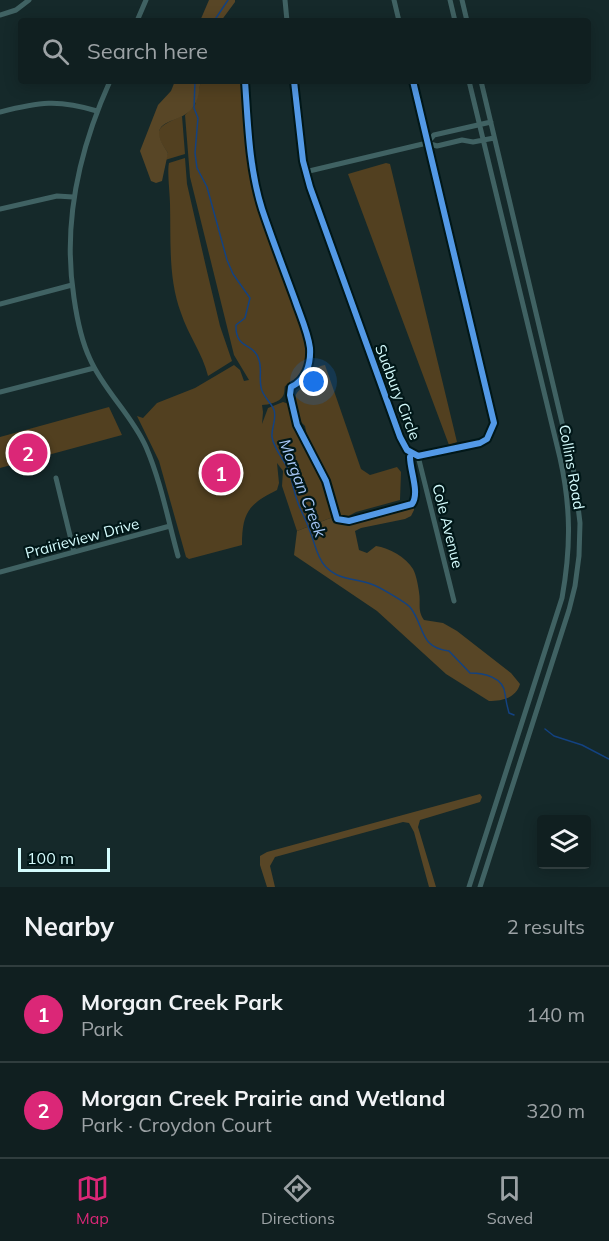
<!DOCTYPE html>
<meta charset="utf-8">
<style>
:root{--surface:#101f20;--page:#192729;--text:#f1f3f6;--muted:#9ca2a5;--line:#303d3e;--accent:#db2777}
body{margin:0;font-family:Mulish,sans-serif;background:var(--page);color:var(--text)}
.controls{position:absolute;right:18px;bottom:18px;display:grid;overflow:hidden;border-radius:6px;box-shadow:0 3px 15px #0003}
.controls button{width:54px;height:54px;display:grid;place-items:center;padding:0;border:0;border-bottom:2px solid var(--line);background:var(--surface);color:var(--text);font:30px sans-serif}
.scale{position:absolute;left:18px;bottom:15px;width:92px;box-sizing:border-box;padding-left:6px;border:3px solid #d5fcfd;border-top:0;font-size:16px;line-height:21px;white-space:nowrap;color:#d5fcfd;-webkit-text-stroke:4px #011718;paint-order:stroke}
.you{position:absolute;left:314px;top:382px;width:21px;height:21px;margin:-15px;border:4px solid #fff;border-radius:50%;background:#1a73e8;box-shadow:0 0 0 9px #1a73e833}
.badge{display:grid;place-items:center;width:39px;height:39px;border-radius:50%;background:var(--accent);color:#fff;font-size:20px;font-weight:700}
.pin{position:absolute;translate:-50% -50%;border:3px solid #fff;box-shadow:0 2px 6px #0006}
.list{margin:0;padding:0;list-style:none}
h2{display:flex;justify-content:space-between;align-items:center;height:78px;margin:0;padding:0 24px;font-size:26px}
h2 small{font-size:20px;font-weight:400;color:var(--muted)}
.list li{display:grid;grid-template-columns:39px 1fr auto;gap:18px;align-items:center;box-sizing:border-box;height:96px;padding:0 24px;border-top:2px solid var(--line)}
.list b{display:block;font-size:22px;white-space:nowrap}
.list p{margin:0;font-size:20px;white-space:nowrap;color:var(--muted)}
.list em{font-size:20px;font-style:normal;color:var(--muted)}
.icon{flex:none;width:33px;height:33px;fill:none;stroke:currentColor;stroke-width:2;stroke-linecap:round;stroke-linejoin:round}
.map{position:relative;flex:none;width:609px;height:887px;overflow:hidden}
.search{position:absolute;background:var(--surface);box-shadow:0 3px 15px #0003;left:18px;right:18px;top:18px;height:66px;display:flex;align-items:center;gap:15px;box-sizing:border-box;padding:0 21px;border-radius:6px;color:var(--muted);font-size:22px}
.sheet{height:270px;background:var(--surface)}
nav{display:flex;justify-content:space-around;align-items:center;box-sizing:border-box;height:84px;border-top:2px solid var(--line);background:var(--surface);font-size:16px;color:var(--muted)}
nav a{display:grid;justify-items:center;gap:3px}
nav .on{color:var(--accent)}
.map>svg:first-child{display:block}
.green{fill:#524020}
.forest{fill:#584626}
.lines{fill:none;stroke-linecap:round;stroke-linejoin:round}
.stream{stroke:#134281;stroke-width:1.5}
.street{stroke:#406263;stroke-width:5}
.cycleway-casing{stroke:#011718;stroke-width:10}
.cycleway{stroke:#5399e6;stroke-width:6}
.labels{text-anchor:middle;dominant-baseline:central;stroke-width:4.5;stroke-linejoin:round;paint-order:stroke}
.street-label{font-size:15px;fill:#d5fcfd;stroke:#011718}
.water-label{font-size:16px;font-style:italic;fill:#a7c7f6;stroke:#011718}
</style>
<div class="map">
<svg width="609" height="887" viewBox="0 0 609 887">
<rect width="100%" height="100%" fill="#15292a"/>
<path class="green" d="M 201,81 L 242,81 L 250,161 L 257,200 L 307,347 C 309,367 304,379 285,386 C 284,389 285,393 283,396 C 280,402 268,405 262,405 L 263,412 L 262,424 L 268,408 L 283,402 L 289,404 L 301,440 L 321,474 L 333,517 L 297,531 L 282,486 L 283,471 L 277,463 L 279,483 L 277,490 C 249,504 242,512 242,545 L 189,559 L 186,557 L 159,461 L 137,416 L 143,418 L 157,403 L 195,388 L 234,365 L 240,370 L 244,381 L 249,380 L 234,355 L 190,177 L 185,115 L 195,105 Z
M 182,116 L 185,154 L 165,160 L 168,153 C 150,128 160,126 182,116 Z
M 185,158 L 187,184 L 206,267 L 220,326 L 232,361 L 208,376 C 203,354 188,335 181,313 C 168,278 171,241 170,204 C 170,194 167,171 169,163 Z
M 386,163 L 390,164 L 457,442 L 449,445 L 348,174 Z
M 325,365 L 361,469 L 370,475 L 397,467 L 401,472 L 400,500 L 356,512 L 343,519 L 337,515 L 329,482 L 308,441 L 305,426 L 299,420 L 295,398 C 296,392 299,391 303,386 C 310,377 312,367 325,365 Z
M 109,407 L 122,435 L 0,468 L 0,437 Z"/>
<path class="forest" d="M 209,0 L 235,0 L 235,2 L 221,21 L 200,21 Z
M 175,81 L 201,81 C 199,88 199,98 195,104 C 183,128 141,114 168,153 L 162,181 L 156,183 L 151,181 L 140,151 L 158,105 L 171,91 Z
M 414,506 L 414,510 L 411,516 L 405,519 L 361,528 L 355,531 L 359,550 L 367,553 L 376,546 C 389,548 406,557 413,569 C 416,574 418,585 419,592 C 421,603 417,610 424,620 L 443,623 L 457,631 L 511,673 L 520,684 C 516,698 502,701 489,701 L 446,674 L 377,611 L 294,555 L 297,531 L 333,517 L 337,521 L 347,523 Z
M 480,794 L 482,797 L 480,802 L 420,820 L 418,827 L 436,887 L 429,887 L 414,832 L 409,823 L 403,822 L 275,857 L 270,866 L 275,887 L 267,887 L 260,865 L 260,856 L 267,852 Z"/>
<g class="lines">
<path class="stream" d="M 214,21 L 228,0
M 195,81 L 194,108 L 198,118 L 195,153 L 197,168 L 207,187 L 227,260 L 233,274 L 250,298 L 245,318 L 236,325 C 235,350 254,342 259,360 C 262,369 259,377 261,387 C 262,396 271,402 274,410 C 277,420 271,428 272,437 C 274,448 281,456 286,465 C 292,476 293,489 297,500 C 300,510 306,519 309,529 C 315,542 316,556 325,566 C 339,581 355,578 371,584 C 378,586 405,602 410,607 C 425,626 419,648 449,651 L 470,673 C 483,673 504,677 505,694 C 506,701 507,706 509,713 L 514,715
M 545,729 L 554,736 L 582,745 L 609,759"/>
<path class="street" d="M 285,0 L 287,21
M 394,0 L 399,21
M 450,0 L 455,21
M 462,0 L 467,21
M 0,15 L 16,10 L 29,0
M 137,21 L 146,0
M 110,81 C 79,150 62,222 74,298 C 77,319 81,340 90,359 C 104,391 132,415 146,447 C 161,482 168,520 178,556
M 294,81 L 303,161 L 310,187 L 400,437 L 407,450 L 418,456 L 480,443 L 487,439 L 494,423 L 413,81
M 0,112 C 39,102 58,99 97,111
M 427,143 L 434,135 L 491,122
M 305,172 L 427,143 L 437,146 L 462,140 L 473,142 L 494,138
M 0,209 L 57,196 L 73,197
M 0,304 L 72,285
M 0,392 L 94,368
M 418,456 L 454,601
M 56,478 L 74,552
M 0,572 L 170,526
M 469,887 L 562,598 C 571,548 571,507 560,458 L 469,81
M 480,887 L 569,610 L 575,586 L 579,556 L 580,523 L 574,473 L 481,81"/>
<g class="cycleway-casing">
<path id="cycleway" d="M 245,81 C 248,123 249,168 262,209 C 272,239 284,270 295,300 C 300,315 308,332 310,348 C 311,364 306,380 291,387 L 290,395 L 297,425 L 326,481 L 337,519 L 349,521 L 412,504 C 420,493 410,471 410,457
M 294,81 L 303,161 L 310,187 L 400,437 L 407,450 L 418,456 L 480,443 L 487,439 L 494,423 L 413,81"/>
</g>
<use href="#cycleway" class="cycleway"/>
</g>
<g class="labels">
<g class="street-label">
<text transform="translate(398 392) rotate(69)">Sudbury Circle</text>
<text transform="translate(572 467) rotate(80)">Collins Road</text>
<text transform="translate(448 526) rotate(76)">Cole Avenue</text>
<text transform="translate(82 538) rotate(-15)">Prairieview Drive</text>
</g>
<g class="water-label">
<text transform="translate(303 488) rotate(69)">Morgan Creek</text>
</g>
</g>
</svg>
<div class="controls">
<button><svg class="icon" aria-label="layers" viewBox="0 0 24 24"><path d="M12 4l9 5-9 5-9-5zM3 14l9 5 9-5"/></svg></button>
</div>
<div class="scale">100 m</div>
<div class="you"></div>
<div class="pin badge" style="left:221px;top:473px">1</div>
<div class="pin badge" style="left:28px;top:453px">2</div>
<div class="search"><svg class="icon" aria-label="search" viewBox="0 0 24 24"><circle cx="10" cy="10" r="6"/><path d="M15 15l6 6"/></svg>Search here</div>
</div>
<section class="sheet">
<h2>Nearby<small>2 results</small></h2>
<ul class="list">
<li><span class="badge">1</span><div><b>Morgan Creek Park</b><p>Park</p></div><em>140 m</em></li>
<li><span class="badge">2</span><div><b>Morgan Creek Prairie and Wetland</b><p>Park · Croydon Court</p></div><em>320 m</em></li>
</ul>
</section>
<nav>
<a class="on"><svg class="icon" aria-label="map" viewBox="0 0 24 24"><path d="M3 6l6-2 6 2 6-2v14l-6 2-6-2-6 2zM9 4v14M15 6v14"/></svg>Map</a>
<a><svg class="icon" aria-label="directions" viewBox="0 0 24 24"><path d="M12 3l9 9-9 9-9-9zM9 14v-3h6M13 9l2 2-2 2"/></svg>Directions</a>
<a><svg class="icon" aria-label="saved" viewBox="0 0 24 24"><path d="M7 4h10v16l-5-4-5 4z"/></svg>Saved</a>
</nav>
